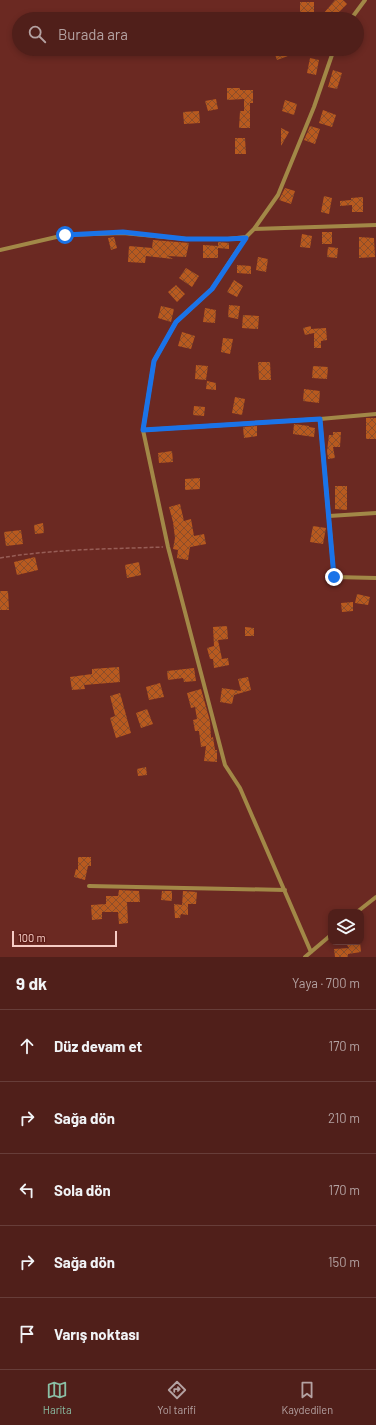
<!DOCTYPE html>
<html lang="tr">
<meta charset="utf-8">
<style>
:root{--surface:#501f1a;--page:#562723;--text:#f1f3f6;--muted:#b4a2a2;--line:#673d39;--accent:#8abfa5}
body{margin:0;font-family:Barlow,sans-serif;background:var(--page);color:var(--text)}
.controls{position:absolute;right:12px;bottom:12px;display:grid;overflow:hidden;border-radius:8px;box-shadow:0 2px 6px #0003}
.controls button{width:36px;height:36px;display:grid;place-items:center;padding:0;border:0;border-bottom:1px solid var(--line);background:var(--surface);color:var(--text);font:20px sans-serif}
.scale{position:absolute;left:12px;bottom:10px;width:105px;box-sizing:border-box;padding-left:4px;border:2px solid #f6ccc5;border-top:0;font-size:11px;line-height:14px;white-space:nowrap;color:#f6ccc5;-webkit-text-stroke:3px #5f1e18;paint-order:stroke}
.stop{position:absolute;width:12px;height:12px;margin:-9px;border:3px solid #1a73e8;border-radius:50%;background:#fff}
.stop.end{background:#1a73e8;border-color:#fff;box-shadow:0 1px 4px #0008}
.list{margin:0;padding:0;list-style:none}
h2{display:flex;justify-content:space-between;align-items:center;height:52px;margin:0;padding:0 16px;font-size:17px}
h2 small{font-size:13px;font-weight:400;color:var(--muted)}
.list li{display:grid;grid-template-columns:26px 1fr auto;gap:12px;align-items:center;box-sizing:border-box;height:72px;padding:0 16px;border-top:1px solid var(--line)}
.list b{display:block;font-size:15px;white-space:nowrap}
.list em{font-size:13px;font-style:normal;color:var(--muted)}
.icon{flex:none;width:22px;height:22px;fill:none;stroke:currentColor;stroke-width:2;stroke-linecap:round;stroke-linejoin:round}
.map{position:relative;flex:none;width:376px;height:957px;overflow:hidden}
.search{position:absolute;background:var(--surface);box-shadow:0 2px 6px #0003;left:12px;right:12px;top:12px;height:44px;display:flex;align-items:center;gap:10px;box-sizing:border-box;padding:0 14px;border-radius:22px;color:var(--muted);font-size:15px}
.sheet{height:412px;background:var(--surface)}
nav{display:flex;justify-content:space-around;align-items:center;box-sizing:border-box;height:56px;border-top:1px solid var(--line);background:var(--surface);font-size:11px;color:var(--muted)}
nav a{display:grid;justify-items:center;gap:2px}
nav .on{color:var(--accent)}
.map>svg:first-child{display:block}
.building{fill:url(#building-cross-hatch)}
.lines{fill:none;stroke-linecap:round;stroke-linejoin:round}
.path{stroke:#975d56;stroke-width:1.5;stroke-dasharray:4 2;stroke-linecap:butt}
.street{stroke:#a28847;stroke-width:4}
.route{stroke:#1a73e8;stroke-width:5}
</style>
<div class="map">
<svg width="376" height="957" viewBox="0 0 376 957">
<defs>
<pattern id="building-cross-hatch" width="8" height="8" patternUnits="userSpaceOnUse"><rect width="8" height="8" fill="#b85a1f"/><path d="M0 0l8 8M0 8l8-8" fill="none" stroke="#8c4e2a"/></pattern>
</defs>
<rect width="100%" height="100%" fill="#6b2922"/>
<path class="building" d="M 335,0 L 343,0 L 347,4 L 338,13 L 340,14 L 336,19 L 328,19 L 323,14 Z
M 300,2 L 314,2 L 314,16 L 300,16 Z
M 273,49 L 286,49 L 288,56 L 277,60 Z
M 310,58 L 319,60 L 316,75 L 307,73 Z
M 333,70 L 342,73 L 337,89 L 328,87 Z
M 227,88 L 240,88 L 240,90 L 253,90 L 253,103 L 250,103 L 250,128 L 239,128 L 240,111 L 244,111 L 244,99 L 227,100 Z
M 216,99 L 218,109 L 208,111 L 205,101 Z
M 285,100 L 297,104 L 294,115 L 282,111 Z
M 323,110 L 336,115 L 332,127 L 319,123 Z
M 199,111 L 200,123 L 184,124 L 183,112 Z
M 310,126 L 320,129 L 315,144 L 304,140 Z
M 281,128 L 289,132 L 281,146 Z
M 235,138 L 245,138 L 246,154 L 235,154 Z
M 285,188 L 295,191 L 291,204 L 279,200 Z
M 324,196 L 332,198 L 329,214 L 321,212 Z
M 363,197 L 363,212 L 352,212 L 352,205 L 340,206 L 340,201 L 351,200 L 351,198 Z
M 322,232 L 332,232 L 332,244 L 322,244 Z
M 302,234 L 312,236 L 310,248 L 300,247 Z
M 114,237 L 117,248 L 111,250 L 108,238 Z
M 359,237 L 374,238 L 375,257 L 359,258 Z
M 153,240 L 189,243 L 186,257 L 168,256 L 173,259 L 146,256 L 145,263 L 128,262 L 129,246 L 152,248 Z
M 218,242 L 229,243 L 229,249 L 218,248 L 218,258 L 203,258 L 203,245 L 218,246 L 218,247 Z
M 328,247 L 338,248 L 337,258 L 327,257 Z
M 258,257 L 268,259 L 266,272 L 256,270 Z
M 237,265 L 251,266 L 251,274 L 237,273 Z
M 186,268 L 199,276 L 192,287 L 179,278 Z
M 234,280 L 243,286 L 237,297 L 227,292 Z
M 176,285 L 185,294 L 177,302 L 168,292 Z
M 229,305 L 240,306 L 238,319 L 228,317 Z
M 161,306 L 174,309 L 171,322 L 158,318 Z
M 205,308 L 216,310 L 215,323 L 203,322 Z
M 243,315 L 259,316 L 258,329 L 242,328 Z
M 311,326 L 311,329 L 326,328 L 327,340 L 321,341 L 321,348 L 314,348 L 314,333 L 305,335 L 303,328 Z
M 182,332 L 195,336 L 191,349 L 178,346 Z
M 223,338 L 233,339 L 230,354 L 221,352 Z
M 258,362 L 270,362 L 271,380 L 259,380 Z
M 196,365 L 208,366 L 206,380 L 195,379 Z
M 313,366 L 328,367 L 327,379 L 312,378 Z
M 207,381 L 216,383 L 216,390 L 206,389 Z
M 304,389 L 320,391 L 319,403 L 303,401 Z
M 235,397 L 245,399 L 242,415 L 232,413 Z
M 194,406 L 205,407 L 204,416 L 193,415 Z
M 366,418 L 376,418 L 376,439 L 366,439 Z
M 294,424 L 309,426 L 309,427 L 315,428 L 314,437 L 293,434 Z
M 257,426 L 257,436 L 244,438 L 243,427 Z
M 333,432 L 341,432 L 340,447 L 333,447 L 335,458 L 328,459 L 327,451 L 329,435 L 333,435 Z
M 172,451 L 173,462 L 159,463 L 158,453 Z
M 200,478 L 200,489 L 185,490 L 185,479 Z
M 335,486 L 347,486 L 347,510 L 335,509 Z
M 180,504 L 184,521 L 191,519 L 194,536 L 204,534 L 206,544 L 190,547 L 188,560 L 177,558 L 178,550 L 173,549 L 175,538 L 173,522 L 169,507 Z
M 43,523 L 44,533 L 35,534 L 34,525 Z
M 313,526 L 326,528 L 323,544 L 310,542 Z
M 21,530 L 23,544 L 6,546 L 4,532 Z
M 35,557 L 38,570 L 17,575 L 14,562 Z
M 139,562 L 141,575 L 127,578 L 125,565 Z
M 0,591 L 8,591 L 9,610 L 0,610 Z
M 357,594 L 370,597 L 368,605 L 355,603 Z
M 353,602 L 353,611 L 342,612 L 341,603 Z
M 227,626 L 228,639 L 218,640 L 222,659 L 228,658 L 229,665 L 214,668 L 213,659 L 210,659 L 207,648 L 214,646 L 213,627 Z
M 245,627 L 254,628 L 254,636 L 245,636 Z
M 119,667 L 120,682 L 84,685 L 85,689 L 72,690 L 70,677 L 92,674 L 92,669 Z
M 194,668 L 196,681 L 184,682 L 183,678 L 168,680 L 167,671 Z
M 248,677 L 251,690 L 234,695 L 232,704 L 220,702 L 222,688 L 241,691 L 238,679 Z
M 160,683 L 164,697 L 149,700 L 146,687 Z
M 201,689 L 210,721 L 211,738 L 213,737 L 215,750 L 217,750 L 217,762 L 204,761 L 206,746 L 201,747 L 199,731 L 195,731 L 193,720 L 197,719 L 195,707 L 191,708 L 187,693 Z
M 120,693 L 131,733 L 116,738 L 110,718 L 115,716 L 110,696 Z
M 147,709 L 153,724 L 141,728 L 136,713 Z
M 146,767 L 147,775 L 138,776 L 137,769 Z
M 78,857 L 91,857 L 91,866 L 88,866 L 85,880 L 74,877 L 76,869 L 78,870 Z
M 119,890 L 139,891 L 140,902 L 127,902 L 128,923 L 119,924 L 118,912 L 102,912 L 102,919 L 92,920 L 91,905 L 106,904 L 106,896 L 118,896 Z
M 162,891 L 172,891 L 172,901 L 161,900 Z
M 183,891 L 197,892 L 196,904 L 188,904 L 188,915 L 181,914 L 180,918 L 175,918 L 174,904 L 182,905 Z
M 345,942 L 360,942 L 361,952 L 348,954 L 348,957 L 335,957 L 334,949 L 349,948 Z"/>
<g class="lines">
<path class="path" d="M 0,558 C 54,549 109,549 163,547"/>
<path class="street" d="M 351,19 L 365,0
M 254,229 L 376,225
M 0,250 L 65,235 L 123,233 L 186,239 L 228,239 L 246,237
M 320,419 L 334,577 L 376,578
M 143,430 L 320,419 L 376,414
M 329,516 L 376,513
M 89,886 L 285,890
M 357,912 L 376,897
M 311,952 L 240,788 L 225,765 L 168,547 L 143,430 L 154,361 L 176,322 L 212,289 L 246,237 L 254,229 L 278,195 L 314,107 L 334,49
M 305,957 L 331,935"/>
</g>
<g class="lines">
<path class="route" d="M 65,235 L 123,232 L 186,239 L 228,239 L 246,238 L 212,289 L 176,322 L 154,361 L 143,430 L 320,419 L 334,577"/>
</g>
</svg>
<div class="controls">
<button><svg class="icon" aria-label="layers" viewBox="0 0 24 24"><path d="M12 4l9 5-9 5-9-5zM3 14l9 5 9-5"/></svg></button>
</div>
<div class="scale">100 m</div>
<div class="stop" style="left:65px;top:235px"></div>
<div class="stop end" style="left:334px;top:577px"></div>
<div class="search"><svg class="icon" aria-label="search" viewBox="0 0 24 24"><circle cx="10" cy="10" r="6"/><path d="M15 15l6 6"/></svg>Burada ara</div>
</div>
<section class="sheet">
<h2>9 dk<small>Yaya · 700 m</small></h2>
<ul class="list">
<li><svg class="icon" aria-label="ahead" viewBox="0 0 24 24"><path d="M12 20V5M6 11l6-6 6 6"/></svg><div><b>Düz devam et</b></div><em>170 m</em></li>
<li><svg class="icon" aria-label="right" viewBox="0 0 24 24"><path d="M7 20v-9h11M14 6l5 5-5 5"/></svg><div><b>Sağa dön</b></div><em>210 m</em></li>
<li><svg class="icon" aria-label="left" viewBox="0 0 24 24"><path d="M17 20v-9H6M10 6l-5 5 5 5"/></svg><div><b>Sola dön</b></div><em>170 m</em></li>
<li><svg class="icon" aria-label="right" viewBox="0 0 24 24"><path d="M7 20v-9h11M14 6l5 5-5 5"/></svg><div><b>Sağa dön</b></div><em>150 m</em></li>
<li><svg class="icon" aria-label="arrive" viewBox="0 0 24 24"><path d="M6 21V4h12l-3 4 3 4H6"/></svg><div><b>Varış noktası</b></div></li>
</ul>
</section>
<nav>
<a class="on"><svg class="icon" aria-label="map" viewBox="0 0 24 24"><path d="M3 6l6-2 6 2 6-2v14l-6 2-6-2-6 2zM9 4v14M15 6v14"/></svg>Harita</a>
<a><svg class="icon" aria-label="directions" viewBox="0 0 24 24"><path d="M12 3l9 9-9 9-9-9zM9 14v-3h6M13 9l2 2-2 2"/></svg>Yol tarifi</a>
<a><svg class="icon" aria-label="saved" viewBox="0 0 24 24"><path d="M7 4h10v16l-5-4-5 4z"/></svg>Kaydedilen</a>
</nav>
